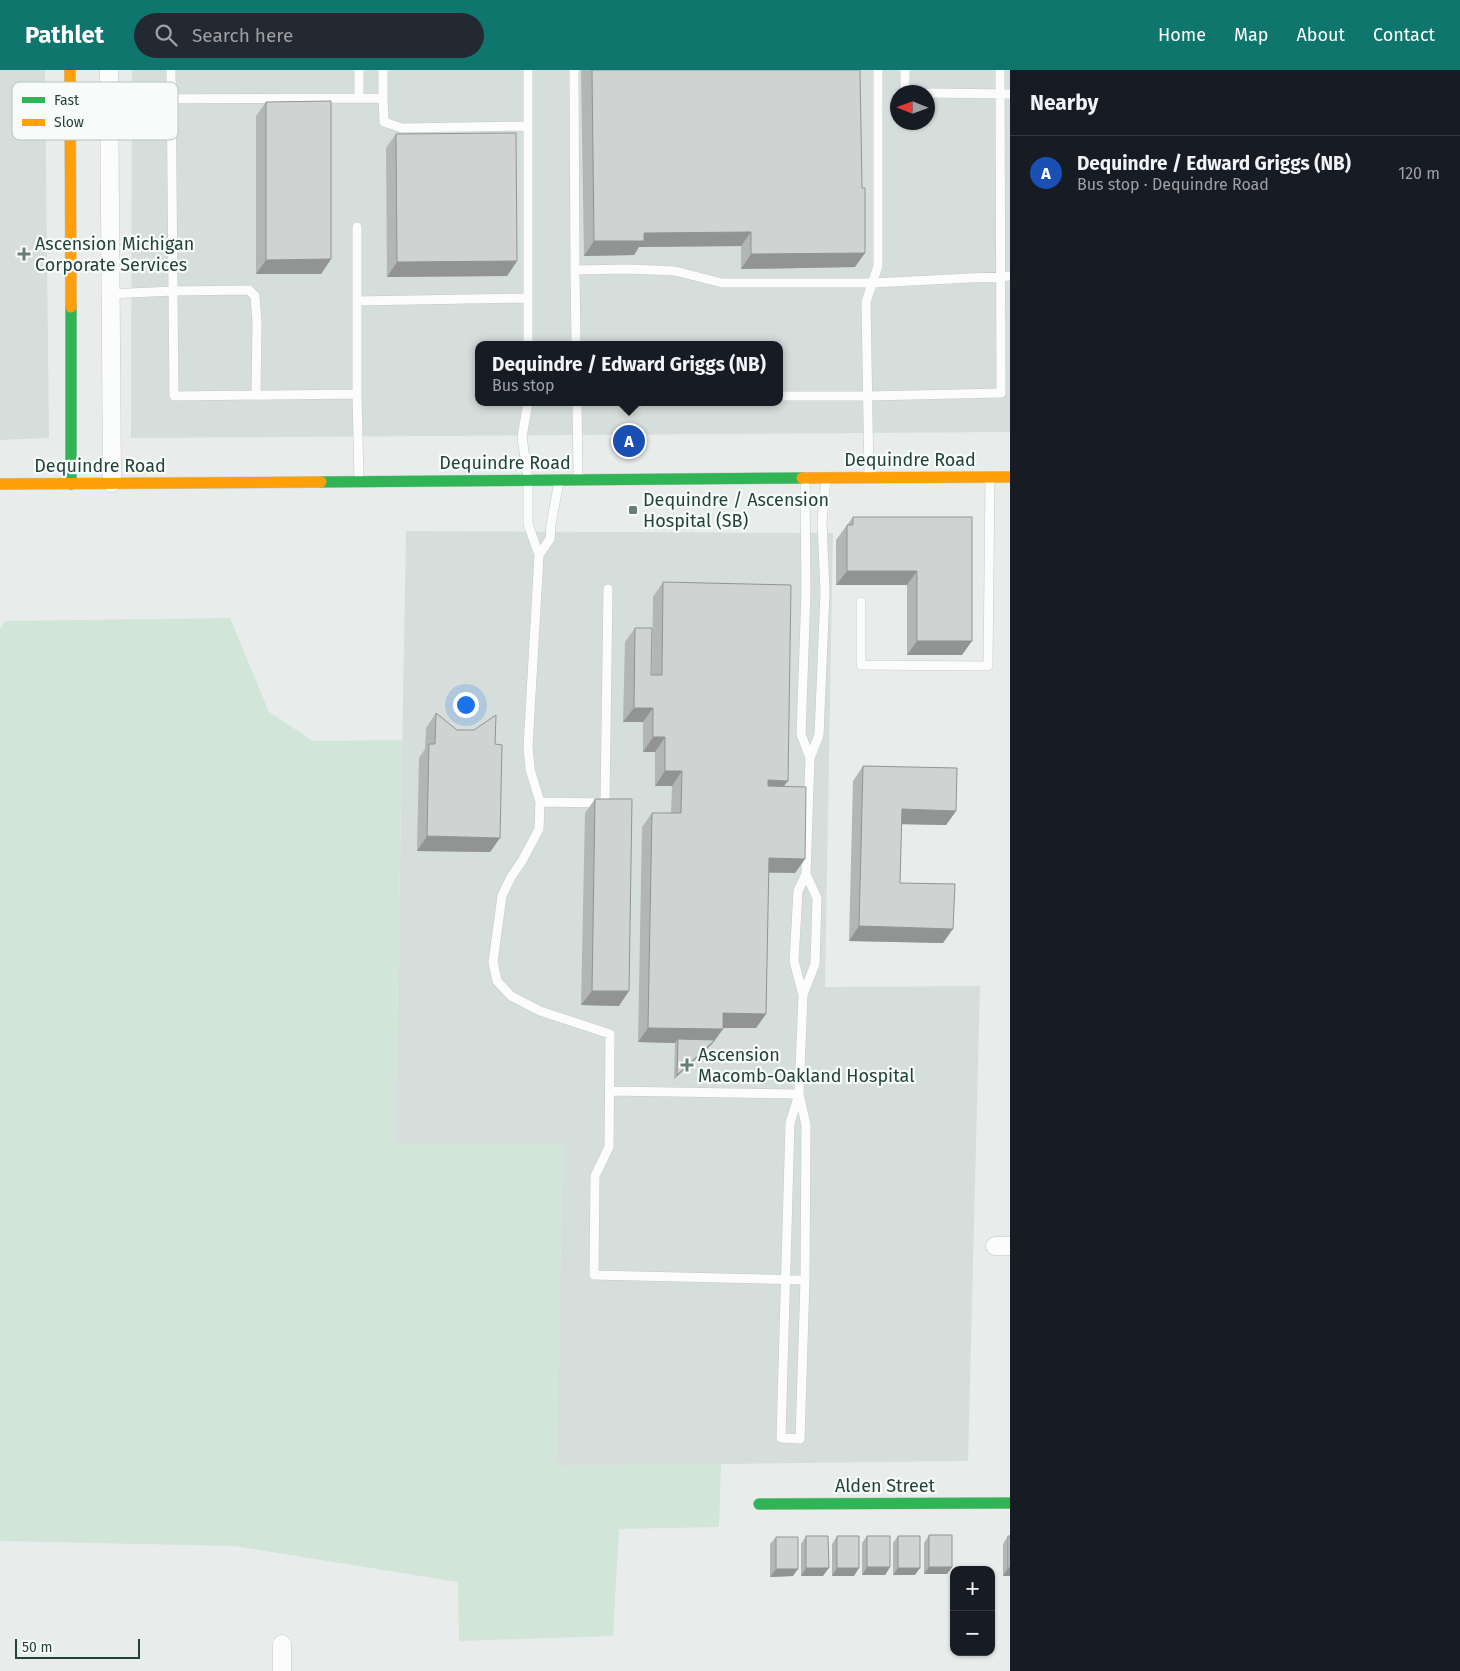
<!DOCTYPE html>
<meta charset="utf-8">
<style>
:root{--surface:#171b24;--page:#242831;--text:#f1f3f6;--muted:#9ea1a6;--line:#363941;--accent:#0f766e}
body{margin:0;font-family:"Fira Sans",sans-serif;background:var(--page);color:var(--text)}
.controls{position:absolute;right:15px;bottom:15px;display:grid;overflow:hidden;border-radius:10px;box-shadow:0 1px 4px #0004}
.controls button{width:45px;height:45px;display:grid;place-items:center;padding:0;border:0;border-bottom:1px solid var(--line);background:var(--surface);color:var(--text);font:25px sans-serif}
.compass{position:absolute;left:890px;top:15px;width:45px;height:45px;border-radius:50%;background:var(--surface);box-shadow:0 1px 4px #0004;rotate:271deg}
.scale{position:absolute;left:15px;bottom:12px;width:125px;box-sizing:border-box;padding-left:5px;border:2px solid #24423a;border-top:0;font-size:14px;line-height:18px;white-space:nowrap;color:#24423a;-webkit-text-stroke:4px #f7fbf9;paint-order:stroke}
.you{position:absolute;left:465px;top:634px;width:18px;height:18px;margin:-12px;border:4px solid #fff;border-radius:50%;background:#1a73e8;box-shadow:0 0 0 8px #1a73e833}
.badge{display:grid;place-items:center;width:32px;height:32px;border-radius:50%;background:var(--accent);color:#fff;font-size:16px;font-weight:700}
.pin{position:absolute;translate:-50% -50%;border:2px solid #fff;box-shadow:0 1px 5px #0006}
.popup{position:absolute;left:475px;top:271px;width:308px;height:65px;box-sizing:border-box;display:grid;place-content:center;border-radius:10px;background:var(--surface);filter:drop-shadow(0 1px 4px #0005);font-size:16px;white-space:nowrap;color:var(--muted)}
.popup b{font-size:19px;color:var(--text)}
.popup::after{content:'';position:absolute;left:50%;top:100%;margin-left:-10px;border:10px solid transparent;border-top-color:var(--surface)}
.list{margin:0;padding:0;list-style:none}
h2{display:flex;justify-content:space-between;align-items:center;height:65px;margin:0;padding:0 20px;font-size:21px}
h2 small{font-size:16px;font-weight:400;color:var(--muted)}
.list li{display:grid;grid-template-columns:32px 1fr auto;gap:15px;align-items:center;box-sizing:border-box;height:75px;padding:0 20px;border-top:1px solid var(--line)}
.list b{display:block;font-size:19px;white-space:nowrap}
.list p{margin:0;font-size:16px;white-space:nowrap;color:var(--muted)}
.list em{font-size:16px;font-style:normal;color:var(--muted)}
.icon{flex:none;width:28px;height:28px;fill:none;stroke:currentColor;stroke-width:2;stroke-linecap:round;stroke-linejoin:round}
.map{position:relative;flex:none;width:1010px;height:1601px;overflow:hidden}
header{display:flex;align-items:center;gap:30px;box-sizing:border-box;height:70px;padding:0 25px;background:var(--accent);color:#fff}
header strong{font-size:24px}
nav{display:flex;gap:28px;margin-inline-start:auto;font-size:18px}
.search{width:350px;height:45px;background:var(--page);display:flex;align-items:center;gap:12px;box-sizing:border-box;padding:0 18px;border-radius:28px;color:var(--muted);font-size:19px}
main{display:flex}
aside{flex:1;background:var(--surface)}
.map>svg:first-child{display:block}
.built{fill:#d6dedb;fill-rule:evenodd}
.green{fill:#d1e6d8}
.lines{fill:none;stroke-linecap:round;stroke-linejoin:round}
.lane-casing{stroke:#c5cac8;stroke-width:10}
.street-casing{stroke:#c5cac8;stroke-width:19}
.fast-casing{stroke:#c3cbc8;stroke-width:12}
.slow-casing{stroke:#c3cbc8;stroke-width:12}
.lane{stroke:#fcfcfc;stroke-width:9}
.street{stroke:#fcfcfc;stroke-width:18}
.fast{stroke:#30b455;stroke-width:11}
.slow{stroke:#ff9f0a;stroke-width:11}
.wall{fill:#b2b6b5}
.shaded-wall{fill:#919493}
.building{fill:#cfd4d2;stroke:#919493}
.poi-dot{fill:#697e78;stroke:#f7fbf9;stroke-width:2}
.labels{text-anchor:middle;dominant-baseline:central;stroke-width:4.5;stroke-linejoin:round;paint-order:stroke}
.poi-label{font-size:18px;fill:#24423a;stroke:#f7fbf9;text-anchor:start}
.street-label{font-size:18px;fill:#24423a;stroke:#f7fbf9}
.key{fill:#f7fbf9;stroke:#b8c4c0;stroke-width:1}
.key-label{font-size:14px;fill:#24423a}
</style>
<header>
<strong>Pathlet</strong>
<div class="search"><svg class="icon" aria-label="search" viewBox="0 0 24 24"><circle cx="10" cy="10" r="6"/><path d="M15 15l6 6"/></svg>Search here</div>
<nav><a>Home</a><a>Map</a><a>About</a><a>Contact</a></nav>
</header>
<main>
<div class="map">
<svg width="1010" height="1601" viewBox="0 0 1010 1601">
<rect width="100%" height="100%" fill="#e8edeb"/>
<path class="built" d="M 0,0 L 45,0 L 49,368 L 0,370 Z
M 132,0 L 1010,0 L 1010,362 L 131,368 ZM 898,22 L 928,22 L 928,52 L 898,52 ZM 479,275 L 779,275 L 779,332 L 479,332 Z
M 406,461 L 833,463 L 825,917 L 980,916 L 968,1391 L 556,1396 L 563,1075 L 395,1074 Z"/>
<path class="green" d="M 230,548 L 269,642 L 313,671 L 402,670 L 395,1074 L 563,1075 L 556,1396 L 721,1394 L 719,1457 L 619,1459 L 613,1566 L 459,1571 L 458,1512 L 234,1476 L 0,1471 L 0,559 L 5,551 Z"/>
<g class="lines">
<g class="lane-casing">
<path id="lane" d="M 359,0 L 359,28
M 383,0 L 383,28
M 574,0 L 575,200
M 905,0 L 905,22
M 928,23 L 1010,24
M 109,29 L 383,28 L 384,52 L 402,58 L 528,56 L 528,0
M 528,56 L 528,275
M 357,157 L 357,231
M 110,224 L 173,221 L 171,0
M 576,275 L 575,200 L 628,199 L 675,201 L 722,213 L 872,213 L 1010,206
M 357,324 L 359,409
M 256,325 L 257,252 L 255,226 L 249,220 L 173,221 L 174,326 L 357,324 L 357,231 L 528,228
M 779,326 L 868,326 L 1001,323 L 1000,0
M 528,332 L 522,367 L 528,410 L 528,454 L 539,485 L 550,469 L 551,454 L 559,412
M 577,332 L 578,407
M 869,406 L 866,232 L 878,196 L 878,0
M 805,409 L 806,523 L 801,664 L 810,688
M 539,485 L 528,677 L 530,699 L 540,732 L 539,759 L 522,791 L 511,807 L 502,826 L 493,892 L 497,911 L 511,926 L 540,941 L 610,964 L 609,1077 L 595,1106 L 594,1205 L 805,1210
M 861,532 L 861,595 L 988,596 L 990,408
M 540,732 L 605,733 L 608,519
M 806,804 L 817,828 L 815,894 L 803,925 L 794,891 L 798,821 L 806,804 L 810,688 L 819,665 L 825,522 L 822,452 L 826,409
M 611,1021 L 799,1024
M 799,1024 L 806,1055 L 805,1210 L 800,1369 L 781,1368 L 790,1053 L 799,1024 L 803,925"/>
</g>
<g class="street-casing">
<path id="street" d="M 109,0 L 112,413
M 70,29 L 109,29
M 995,1176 L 1010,1176
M 282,1601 L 282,1574"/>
</g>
<g class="fast-casing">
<path id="fast" d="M 71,237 L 71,414
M 321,412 L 802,408
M 759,1434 L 1010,1433"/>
</g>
<g class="slow-casing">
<path id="slow" d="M 70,0 L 71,237
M 802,408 L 1010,407
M 0,414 L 321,412"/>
</g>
<use href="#lane" class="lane"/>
<use href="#street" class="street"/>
<use href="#fast" class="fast"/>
<use href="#slow" class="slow"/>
</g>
<path class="wall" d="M 581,0 L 860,0 L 855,197 L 741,199 L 741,176 L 639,177 L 634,185 L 584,186 Z
M 266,32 L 331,189 L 321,204 L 256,204 L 256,46 Z
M 396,64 L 517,191 L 507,206 L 387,207 L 386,78 Z
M 853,447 L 972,447 L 962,585 L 907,585 L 907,515 L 836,515 L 836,470 Z
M 663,512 L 784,716 L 805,789 L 795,803 L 768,803 L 766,944 L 756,958 L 723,958 L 723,959 L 712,974 L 674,1009 L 675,973 L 638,972 L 642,757 L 652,743 L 671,743 L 672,716 L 655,716 L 655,682 L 643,682 L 643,652 L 623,652 L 625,572 L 635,558 L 651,605 L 652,605 L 653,527 Z
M 436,643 L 457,660 L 495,674 L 500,768 L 490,782 L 417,781 L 419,688 L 425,679 L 426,658 Z
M 863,696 L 956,741 L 946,755 L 901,754 L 900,813 L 943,873 L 849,871 L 853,711 Z
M 595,729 L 619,936 L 581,935 L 585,743 Z
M 929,1465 L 952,1497 L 947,1504 L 924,1504 L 924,1473 Z
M 806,1466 L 823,1506 L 801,1506 L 801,1474 Z
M 837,1466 L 854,1506 L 832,1506 L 832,1474 Z
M 867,1466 L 890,1497 L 885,1505 L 862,1505 L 862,1473 Z
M 898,1466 L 915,1505 L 893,1505 L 893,1473 Z
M 1008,1466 L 1010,1506 L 1003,1506 L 1003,1474 Z
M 776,1467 L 793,1506 L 770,1507 L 770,1474 Z"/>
<path class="shaded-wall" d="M 751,162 L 741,176 L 639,177 L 634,185 L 584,186 L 594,171 L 644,163 Z
M 865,183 L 855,197 L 741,199 L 751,184 Z
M 331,189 L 321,204 L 256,204 L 266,190 Z
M 517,191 L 507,206 L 387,207 L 397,192 Z
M 847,501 L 917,501 L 907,515 L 836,515 Z
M 917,571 L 972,571 L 962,585 L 907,585 Z
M 634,638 L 653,638 L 643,652 L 623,652 Z
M 653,667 L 665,667 L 655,682 L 643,682 Z
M 665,701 L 682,701 L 672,716 L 655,716 Z
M 768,710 L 788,711 L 777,725 L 758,725 Z
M 902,739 L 956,741 L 946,755 L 892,754 Z
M 427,766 L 500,768 L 490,782 L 417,781 Z
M 769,788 L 805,789 L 795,803 L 759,802 Z
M 859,856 L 953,859 L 943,873 L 849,871 Z
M 592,921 L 629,921 L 619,936 L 581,935 Z
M 723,943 L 766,944 L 756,958 L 712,958 Z
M 648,958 L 723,959 L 712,974 L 674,1009 L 677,1005 L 678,969 L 675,973 L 638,972 Z
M 867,1497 L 890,1497 L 885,1505 L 862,1505 Z
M 929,1497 L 952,1497 L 947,1504 L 924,1504 Z
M 806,1498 L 829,1498 L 823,1506 L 801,1506 Z
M 837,1498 L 859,1498 L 854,1506 L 832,1506 Z
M 898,1498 L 920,1498 L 915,1505 L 893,1505 Z
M 1008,1498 L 1010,1498 L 1010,1506 L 1003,1506 Z
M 776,1499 L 798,1499 L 793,1506 L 770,1507 Z"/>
<path class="building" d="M 592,0 L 860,0 L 862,118 L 865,118 L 865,183 L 751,184 L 751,162 L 644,163 L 644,171 L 594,171 Z
M 331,31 L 331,189 L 266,190 L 266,32 Z
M 516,63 L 517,191 L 397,192 L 396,64 Z
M 853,447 L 972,447 L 972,571 L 917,571 L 917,501 L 847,501 L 847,455 L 853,455 Z
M 663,512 L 791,515 L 788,711 L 768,710 L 768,716 L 806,717 L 805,789 L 769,788 L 766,944 L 723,943 L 723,959 L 648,958 L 652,743 L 681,743 L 682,701 L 665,701 L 665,667 L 653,667 L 653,638 L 634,638 L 635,558 L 652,558 L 651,605 L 662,605 Z
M 436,643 L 457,660 L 474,660 L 496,645 L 495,674 L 502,675 L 500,768 L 427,766 L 429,674 L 435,674 Z
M 863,696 L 957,698 L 956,741 L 902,739 L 900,813 L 955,814 L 953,859 L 859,856 Z
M 595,729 L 632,729 L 629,921 L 592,921 Z
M 678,969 L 715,970 L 677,1005 Z
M 929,1465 L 952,1465 L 952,1497 L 929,1497 Z
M 806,1466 L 828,1466 L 829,1498 L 806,1498 Z
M 837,1466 L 859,1466 L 859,1498 L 837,1498 Z
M 867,1466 L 890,1466 L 890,1497 L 867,1497 Z
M 898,1466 L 920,1466 L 920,1498 L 898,1498 Z
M 1008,1466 L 1010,1466 L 1010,1498 L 1008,1498 Z
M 776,1467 L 798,1467 L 798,1499 L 776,1499 Z"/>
<g class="poi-dot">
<path d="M21.5 176.5h5v5h5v5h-5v5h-5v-5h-5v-5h5z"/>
<rect x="628" y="435" width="10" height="10" rx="2.5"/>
<path d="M684.5 987.5h5v5h5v5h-5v5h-5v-5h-5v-5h5z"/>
</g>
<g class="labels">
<g class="poi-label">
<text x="35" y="174">Ascension Michigan<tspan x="35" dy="21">Corporate Services</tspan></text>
<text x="643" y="430">Dequindre / Ascension<tspan x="643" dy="21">Hospital (SB)</tspan></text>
<text x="698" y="985">Ascension<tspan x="698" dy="21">Macomb-Oakland Hospital</tspan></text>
</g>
<g class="street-label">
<text x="910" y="390">Dequindre Road</text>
<text x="505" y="393">Dequindre Road</text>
<text x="100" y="396">Dequindre Road</text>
<text x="885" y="1416">Alden Street</text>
</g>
</g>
<rect x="12" y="12" width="166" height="58" rx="8" class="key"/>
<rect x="22" y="27" width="23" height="6" fill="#30b455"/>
<rect x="22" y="49" width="23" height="7" fill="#ff9f0a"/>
<g class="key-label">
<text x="54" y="35">Fast</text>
<text x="54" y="57">Slow</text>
</g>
</svg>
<div class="controls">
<button>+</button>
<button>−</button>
</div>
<svg class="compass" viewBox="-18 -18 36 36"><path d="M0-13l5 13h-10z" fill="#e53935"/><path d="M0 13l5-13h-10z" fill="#9ea1a6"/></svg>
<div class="scale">50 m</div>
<div class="you"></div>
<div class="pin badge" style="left:629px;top:371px;background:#1a4fb4">A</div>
<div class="popup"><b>Dequindre / Edward Griggs (NB)</b>Bus stop</div>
</div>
<aside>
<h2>Nearby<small></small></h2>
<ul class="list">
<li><span class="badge" style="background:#1a4fb4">A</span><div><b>Dequindre / Edward Griggs (NB)</b><p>Bus stop · Dequindre Road</p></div><em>120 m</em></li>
</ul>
</aside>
</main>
